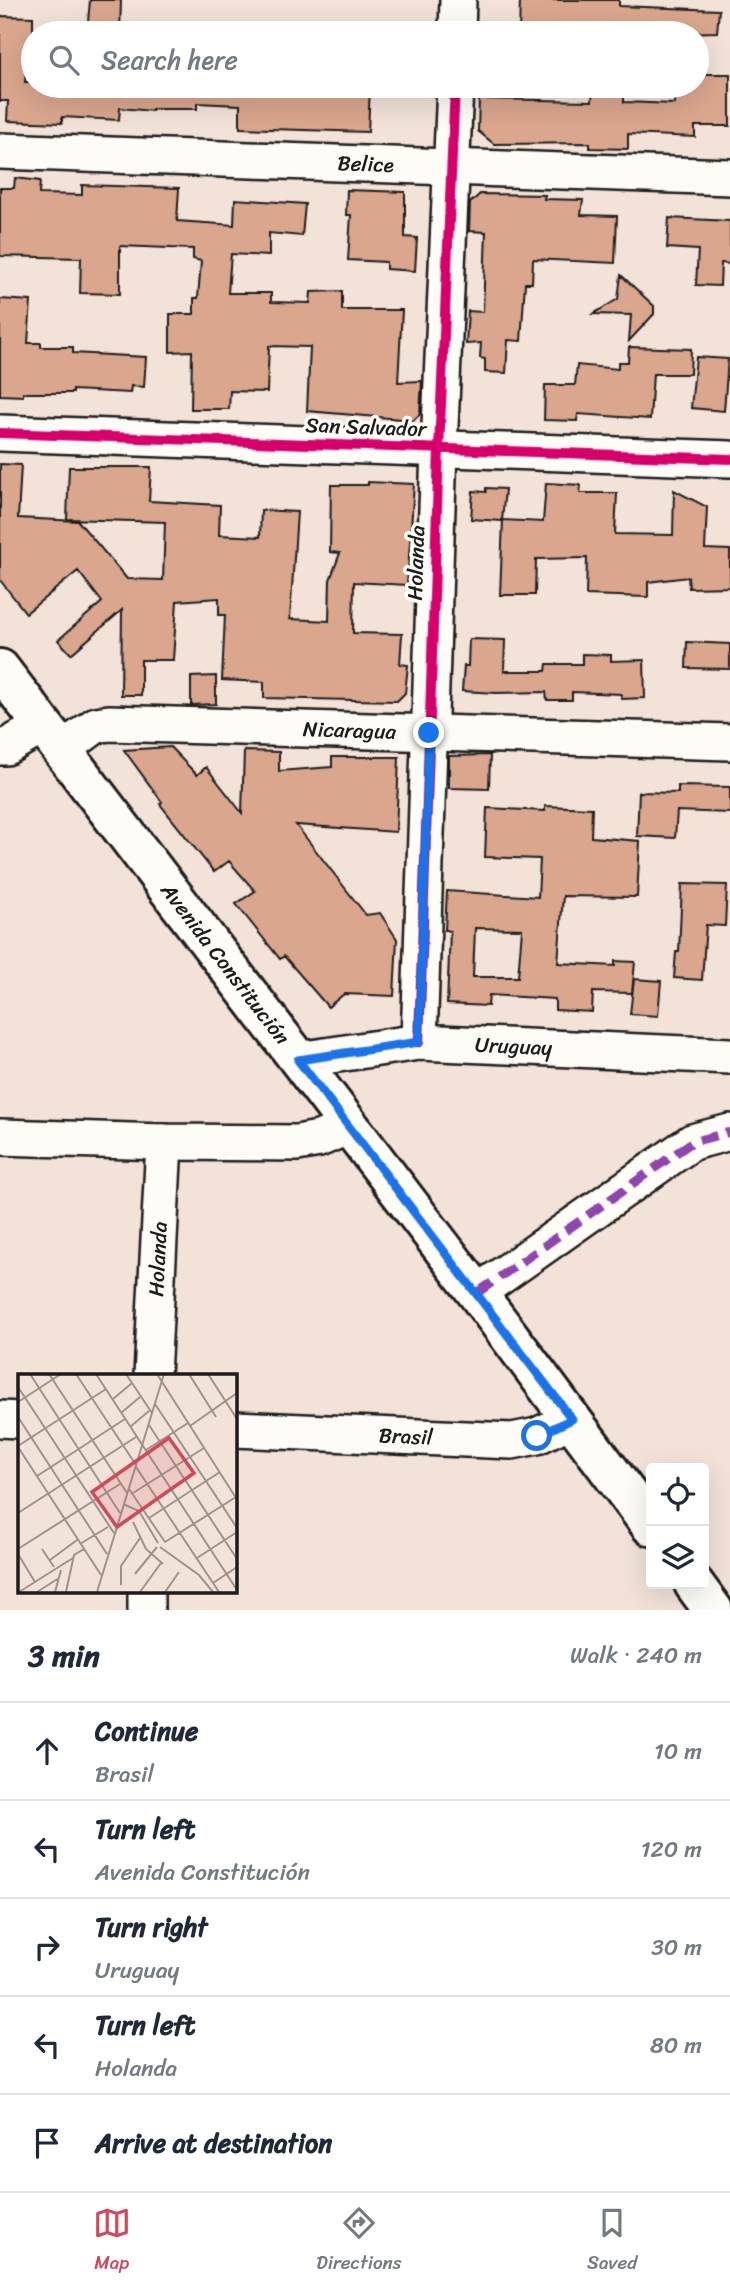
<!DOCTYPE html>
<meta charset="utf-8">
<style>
:root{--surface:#fff;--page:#f6f6f7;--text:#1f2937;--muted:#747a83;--line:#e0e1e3;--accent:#d1495b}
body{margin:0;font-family:Sriracha,sans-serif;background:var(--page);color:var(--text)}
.controls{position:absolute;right:21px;bottom:21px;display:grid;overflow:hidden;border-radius:7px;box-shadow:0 7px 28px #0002}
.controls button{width:63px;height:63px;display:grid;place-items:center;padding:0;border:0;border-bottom:2px solid var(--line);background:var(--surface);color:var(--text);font:35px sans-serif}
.stop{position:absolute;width:21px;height:21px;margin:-16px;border:5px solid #1a73e8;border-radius:50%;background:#fff}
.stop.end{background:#1a73e8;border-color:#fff;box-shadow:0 2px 7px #0008}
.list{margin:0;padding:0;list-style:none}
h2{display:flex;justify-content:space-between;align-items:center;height:91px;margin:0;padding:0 28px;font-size:30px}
h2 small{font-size:23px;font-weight:400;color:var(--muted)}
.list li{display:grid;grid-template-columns:46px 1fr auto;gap:21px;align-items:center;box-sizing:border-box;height:98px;padding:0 28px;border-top:2px solid var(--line)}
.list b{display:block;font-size:26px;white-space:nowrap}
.list p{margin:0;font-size:23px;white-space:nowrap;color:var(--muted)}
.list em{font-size:23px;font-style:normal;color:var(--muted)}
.icon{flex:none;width:38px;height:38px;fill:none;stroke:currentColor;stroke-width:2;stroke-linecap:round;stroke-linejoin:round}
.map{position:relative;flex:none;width:730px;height:1610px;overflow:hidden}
.search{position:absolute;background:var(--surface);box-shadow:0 7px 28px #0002;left:21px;right:21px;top:21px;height:77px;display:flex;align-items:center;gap:18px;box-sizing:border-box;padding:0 24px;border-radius:38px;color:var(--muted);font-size:26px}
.sheet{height:581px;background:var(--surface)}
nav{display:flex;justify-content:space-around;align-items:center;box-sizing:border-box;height:98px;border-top:2px solid var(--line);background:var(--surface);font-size:19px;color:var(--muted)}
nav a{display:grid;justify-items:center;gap:4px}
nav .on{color:var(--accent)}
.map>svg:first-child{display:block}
.building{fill:#daa68e;stroke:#1c1c1c;stroke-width:2;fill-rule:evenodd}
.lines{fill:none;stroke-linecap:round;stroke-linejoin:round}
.minor-casing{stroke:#1c1c1c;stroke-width:40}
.major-casing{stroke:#1c1c1c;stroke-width:44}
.minor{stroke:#fdfcf7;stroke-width:35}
.major{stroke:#fdfcf7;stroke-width:38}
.quiet{stroke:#8e44ad;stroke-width:9;stroke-dasharray:18 9;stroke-linecap:butt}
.cycleway-casing{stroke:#fdfcf7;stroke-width:15}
.cycleway{stroke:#d6006c;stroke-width:10}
.route{stroke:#1a73e8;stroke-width:9}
.labels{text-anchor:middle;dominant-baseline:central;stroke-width:7;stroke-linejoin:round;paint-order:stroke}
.street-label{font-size:21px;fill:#1c1c1c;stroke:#fdfcf7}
.inset-road{fill:none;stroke:#9c938d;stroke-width:2}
.view{fill:#d1495b;fill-opacity:0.15;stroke:#d1495b;stroke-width:3.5}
.inset-edge{fill:none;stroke:#1c1c1c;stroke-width:3.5}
</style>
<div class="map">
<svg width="730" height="1610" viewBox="0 0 730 1610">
<rect width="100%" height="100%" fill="#f2e2d8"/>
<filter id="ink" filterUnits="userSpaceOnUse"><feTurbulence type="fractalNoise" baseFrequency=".0143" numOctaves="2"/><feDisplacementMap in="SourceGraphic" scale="14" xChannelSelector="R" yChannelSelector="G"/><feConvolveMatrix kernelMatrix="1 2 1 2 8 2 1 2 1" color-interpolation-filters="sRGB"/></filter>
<g filter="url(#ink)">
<path class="building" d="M 90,0 L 121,0 L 120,33 L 87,33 Z
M 520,0 L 619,0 L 619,6 L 719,10 L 717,32 L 680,33 L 680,29 L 560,26 L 559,33 L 519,33 Z
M 0,16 L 33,17 L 33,39 L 29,39 L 25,82 L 33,82 L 33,86 L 370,86 L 368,132 L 240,128 L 240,105 L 197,103 L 197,109 L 152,109 L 152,111 L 120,108 L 119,120 L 62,117 L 62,123 L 7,121 L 8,101 L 0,101 Z
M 697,74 L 730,74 L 730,126 L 695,126 L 695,137 L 628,134 L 628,149 L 590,148 L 590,143 L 494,144 L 478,131 L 479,99 L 592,101 L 593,86 L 624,86 L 624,102 L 674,104 L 675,86 L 697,86 Z
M 15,178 L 40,181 L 39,194 L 82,195 L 82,185 L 179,188 L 177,221 L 234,225 L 235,199 L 305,204 L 302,236 L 269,233 L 269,256 L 231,254 L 228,293 L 271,293 L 271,302 L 310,303 L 311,292 L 342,291 L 342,310 L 402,310 L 398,382 L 422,381 L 420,414 L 412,422 L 401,419 L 307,411 L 310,347 L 269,346 L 267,392 L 230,391 L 229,409 L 191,409 L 192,351 L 170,352 L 170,314 L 194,314 L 194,298 L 198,298 L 201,261 L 193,259 L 193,249 L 120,246 L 120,294 L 80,293 L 81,258 L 0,256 L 0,188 L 14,188 Z
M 347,190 L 405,192 L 405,237 L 417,238 L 415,271 L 386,269 L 386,262 L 348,260 L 351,215 L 346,215 Z
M 480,194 L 545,195 L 544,199 L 583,200 L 581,215 L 617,216 L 615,263 L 533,259 L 532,283 L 525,283 L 521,341 L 508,340 L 506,373 L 485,372 L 485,359 L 480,358 L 481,343 L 466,344 L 468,311 L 483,312 L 486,232 L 469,231 L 470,203 Z
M 669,218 L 730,221 L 730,264 L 721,263 L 720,286 L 696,285 L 698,250 L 667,248 Z
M 621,275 L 654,306 L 654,314 L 629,341 L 631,315 L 593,314 L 618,299 Z
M 0,299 L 31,301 L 28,343 L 41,343 L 41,347 L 73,347 L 73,353 L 146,357 L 144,387 L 131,386 L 130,393 L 73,390 L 73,393 L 23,393 L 23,396 L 0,395 Z
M 629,347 L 691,349 L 690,374 L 653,374 L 650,419 L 578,414 L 577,421 L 544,420 L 545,385 L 575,385 L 577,365 L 618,369 L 618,362 L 628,362 Z
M 696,357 L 728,359 L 724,411 L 691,408 Z
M 0,464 L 21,465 L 18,518 L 78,521 L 127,579 L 163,580 L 165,522 L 67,519 L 69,467 L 151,467 L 149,501 L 220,505 L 219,535 L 260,537 L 261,510 L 297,512 L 290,619 L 329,621 L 330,580 L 340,553 L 330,552 L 331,485 L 368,485 L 368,482 L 414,484 L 407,585 L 354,582 L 353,633 L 402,634 L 400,664 L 408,665 L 405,693 L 397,701 L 264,698 L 264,682 L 222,680 L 225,615 L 219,615 L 219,598 L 177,601 L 173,660 L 141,660 L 141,695 L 121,695 L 122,610 L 71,654 L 58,640 L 102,602 L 78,571 L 26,613 L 0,580 Z
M 546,483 L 581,485 L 580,493 L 617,493 L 615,534 L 673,535 L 674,490 L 707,507 L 705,549 L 730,550 L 730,587 L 689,588 L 688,577 L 648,582 L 648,597 L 586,595 L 587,558 L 536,559 L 535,595 L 500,595 L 503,520 L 543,522 Z
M 486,488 L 505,489 L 502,521 L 471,519 L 473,491 L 486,492 Z
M 469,639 L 505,640 L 504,671 L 546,671 L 547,664 L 582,664 L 582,654 L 611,655 L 611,661 L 644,660 L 645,698 L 621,699 L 621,694 L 572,692 L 572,700 L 547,700 L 546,692 L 497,693 L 462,691 L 464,666 L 468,666 Z
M 687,642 L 730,644 L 730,669 L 686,668 Z
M 216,676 L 216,704 L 191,705 L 191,677 Z
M 170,747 L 197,775 L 206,767 L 242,813 L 244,751 L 279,752 L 279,771 L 332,767 L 332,757 L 399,757 L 396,832 L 296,825 L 366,915 L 380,913 L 397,939 L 394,996 L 344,994 L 328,1007 L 284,956 L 280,959 L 236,904 L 255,891 L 229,861 L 214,872 L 160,804 L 162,802 L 124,750 Z
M 490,755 L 489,789 L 449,788 L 449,756 Z
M 678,786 L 730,787 L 730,813 L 677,811 L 675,838 L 637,836 L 639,792 L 678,793 Z
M 545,806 L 592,808 L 591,837 L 640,841 L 637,897 L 563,896 L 558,963 L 615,966 L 615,961 L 635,962 L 632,993 L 593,992 L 592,1012 L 555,1010 L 555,999 L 489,995 L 488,1006 L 447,1004 L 450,931 L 445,930 L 447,891 L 538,897 L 540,859 L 485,857 L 487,808 L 545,811 ZM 475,928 L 522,929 L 518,977 L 473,977 Z
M 682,884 L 727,885 L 725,926 L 706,925 L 702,980 L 674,978 L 676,952 L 679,952 Z
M 634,979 L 661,981 L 658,1016 L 630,1014 Z"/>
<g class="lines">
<g class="minor-casing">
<g id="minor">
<path d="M 457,33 L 458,0"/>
<path id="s1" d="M 0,151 L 730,177"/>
<path d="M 0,433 L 730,459"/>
<path d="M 0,747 L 6,747 L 43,726"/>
<path id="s2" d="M 62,750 L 96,725 L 109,723 L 730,742"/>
<path d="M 419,1042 L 439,449 L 455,86"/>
<path id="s3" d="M 298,1060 L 419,1042 L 730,1056"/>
<path d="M 0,1137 L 164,1142 L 297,1143 L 319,1139 L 349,1126"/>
<path d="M 477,1293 L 692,1142 L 730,1132"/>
<path id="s4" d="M 152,1376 L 164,1142"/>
<path d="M 0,1419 L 19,1420"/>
<path id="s5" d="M 234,1429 L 512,1441 L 537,1436 L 572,1419"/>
<path d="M 146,1610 L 146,1591"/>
</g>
</g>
<g class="major-casing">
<g id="major">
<path id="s6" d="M 0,669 L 477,1293 L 651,1526"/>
<path d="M 694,1584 L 713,1610"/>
</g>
</g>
<use href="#minor" class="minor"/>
<use href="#major" class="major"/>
<path class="quiet" d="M 477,1293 L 692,1142 L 730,1132"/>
<g class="cycleway-casing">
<path id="cycleway" d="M 0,433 L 730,459
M 419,1042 L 439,449 L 455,86"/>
</g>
<use href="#cycleway" class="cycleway"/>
</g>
</g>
<g class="lines" filter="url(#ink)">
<path class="route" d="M 429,733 L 419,1042 L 298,1060 L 572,1419 L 537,1436"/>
</g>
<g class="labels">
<g class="street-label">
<text stroke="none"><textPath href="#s1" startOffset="366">Belice</textPath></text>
<text transform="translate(366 427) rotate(2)">San Salvador</text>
<text transform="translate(416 563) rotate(-88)">Holanda</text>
<text stroke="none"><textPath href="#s2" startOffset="296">Nicaragua</textPath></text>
<text stroke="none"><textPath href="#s6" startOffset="371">Avenida Constitución</textPath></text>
<text stroke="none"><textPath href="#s3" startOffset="217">Uruguay</textPath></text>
<text stroke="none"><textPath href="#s4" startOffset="117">Holanda</textPath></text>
<text stroke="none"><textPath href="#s5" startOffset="172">Brasil</textPath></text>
</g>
</g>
<g transform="translate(18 1374)">
<rect width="219" height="219" fill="#f2e2d8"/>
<path class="inset-road" d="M 12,0 L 102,139M 31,0 L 109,119M 58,0 L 118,91M 78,0 L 219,216M 108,0 L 134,39M 139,0 L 218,124M 171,0 L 198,43M 190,0 L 219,45M 0,13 L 96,159M 95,25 L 114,9M 0,28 L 43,0M 137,30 L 219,154M 103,39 L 122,23M 0,43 L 89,180M 131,51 L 219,185M 172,52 L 219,19M 112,53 L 131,37M 0,72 L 88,15M 0,73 L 83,201M 128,76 L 170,49M 118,93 L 201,218M 19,102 L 107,45M 111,115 L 147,168 L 218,123M 115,119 L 186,74M 105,130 L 121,137 L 140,169M 0,139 L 118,63M 131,144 L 202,98M 115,148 L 128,175 L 145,190M 62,170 L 90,153M 142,173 L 181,201 L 195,218M 0,175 L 102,110M 24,175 L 36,193M 0,180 L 17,208M 179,184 L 219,158M 32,186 L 59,166M 117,200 L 139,173M 195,209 L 219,193M 103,211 L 103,192 L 122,164M 1,218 L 55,184M 19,218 L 41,204M 37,218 L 43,196M 48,218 L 56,181 L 66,175M 79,218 L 146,0M 122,218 L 143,189M 147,218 L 161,198"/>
<path class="view" d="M 151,64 L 176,99 L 99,153 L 74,118 Z"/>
<rect width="219" height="219" class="inset-edge"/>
</g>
</svg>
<div class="controls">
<button><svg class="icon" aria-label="locate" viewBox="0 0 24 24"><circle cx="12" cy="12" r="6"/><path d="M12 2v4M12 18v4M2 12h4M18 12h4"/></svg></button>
<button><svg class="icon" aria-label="layers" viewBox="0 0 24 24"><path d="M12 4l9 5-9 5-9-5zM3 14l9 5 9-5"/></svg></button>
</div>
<div class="stop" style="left:537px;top:1436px"></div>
<div class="stop end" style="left:429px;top:733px"></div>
<div class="search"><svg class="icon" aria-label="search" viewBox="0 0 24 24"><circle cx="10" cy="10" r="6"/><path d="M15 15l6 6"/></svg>Search here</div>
</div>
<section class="sheet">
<h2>3 min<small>Walk · 240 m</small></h2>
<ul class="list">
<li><svg class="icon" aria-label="ahead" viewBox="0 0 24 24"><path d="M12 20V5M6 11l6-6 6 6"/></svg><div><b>Continue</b><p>Brasil</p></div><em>10 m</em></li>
<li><svg class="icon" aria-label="left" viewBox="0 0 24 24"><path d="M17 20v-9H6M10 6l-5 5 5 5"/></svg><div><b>Turn left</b><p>Avenida Constitución</p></div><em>120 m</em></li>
<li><svg class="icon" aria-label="right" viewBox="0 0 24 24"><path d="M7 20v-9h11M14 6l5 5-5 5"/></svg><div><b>Turn right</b><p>Uruguay</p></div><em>30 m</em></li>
<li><svg class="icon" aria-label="left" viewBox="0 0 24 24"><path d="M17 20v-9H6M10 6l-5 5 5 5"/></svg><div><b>Turn left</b><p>Holanda</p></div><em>80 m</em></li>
<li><svg class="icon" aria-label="arrive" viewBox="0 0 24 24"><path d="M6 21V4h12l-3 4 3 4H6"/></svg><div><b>Arrive at destination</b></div></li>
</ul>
</section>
<nav>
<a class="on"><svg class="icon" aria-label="map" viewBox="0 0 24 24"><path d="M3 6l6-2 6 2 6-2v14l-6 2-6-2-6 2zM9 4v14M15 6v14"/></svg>Map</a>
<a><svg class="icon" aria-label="directions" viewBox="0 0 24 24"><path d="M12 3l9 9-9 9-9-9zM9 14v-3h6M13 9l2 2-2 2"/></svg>Directions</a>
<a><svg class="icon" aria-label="saved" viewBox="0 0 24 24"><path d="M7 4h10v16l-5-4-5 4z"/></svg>Saved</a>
</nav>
